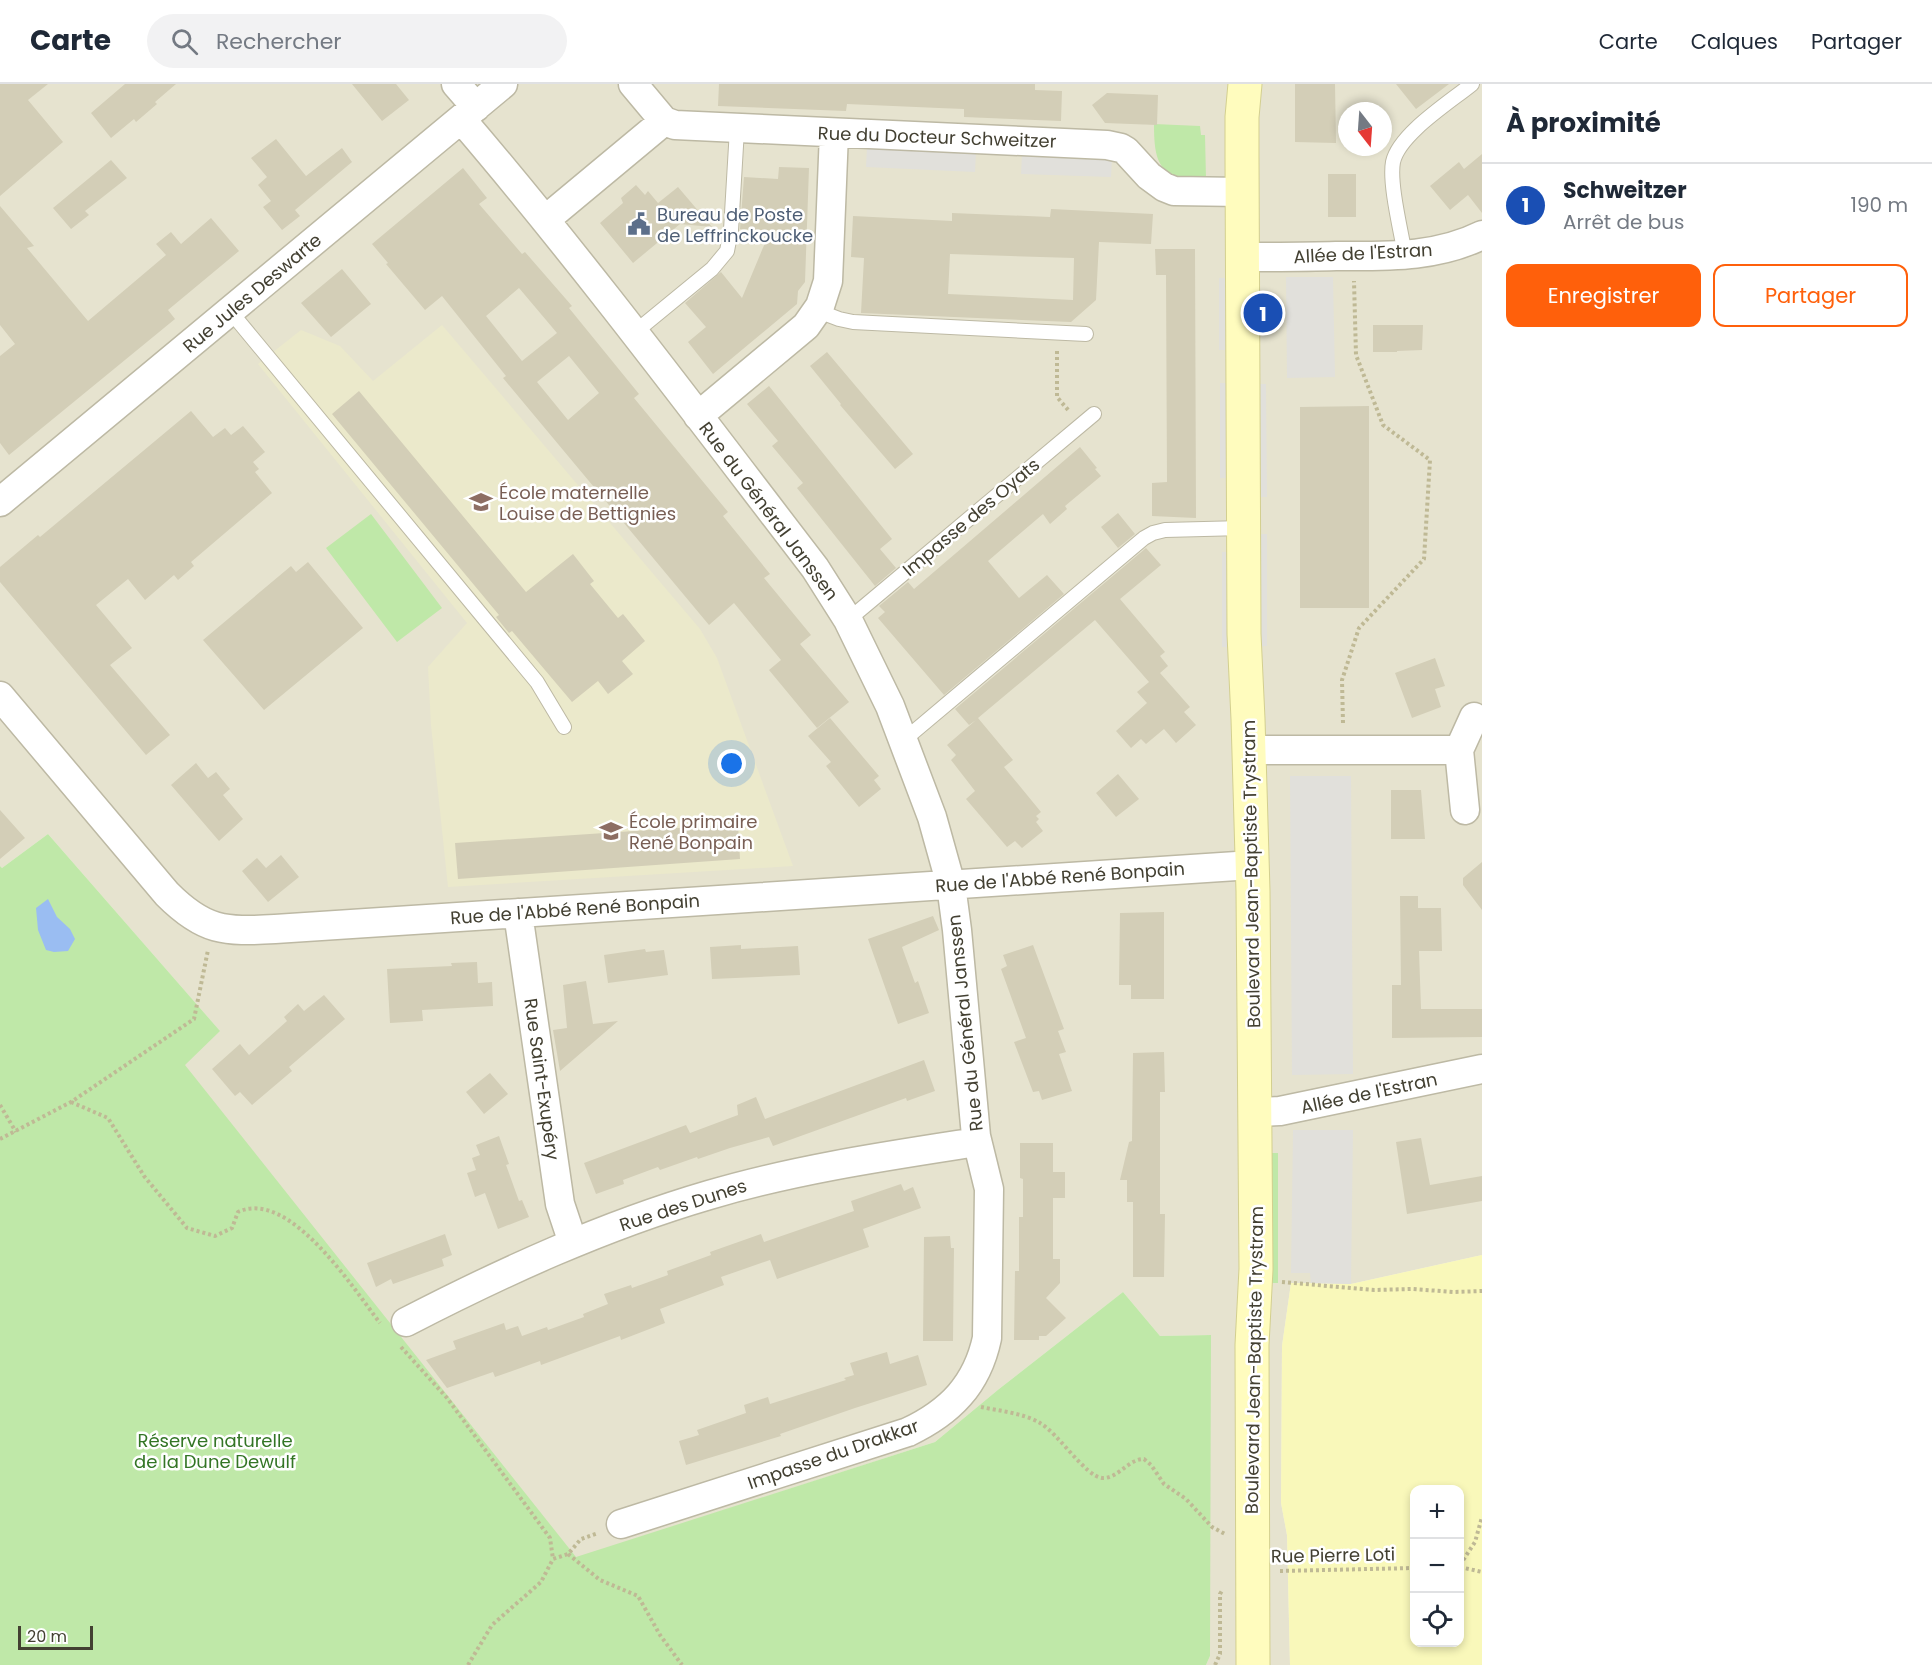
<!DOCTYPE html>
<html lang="fr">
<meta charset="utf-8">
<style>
:root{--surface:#fff;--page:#f2f2f3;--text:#1f2937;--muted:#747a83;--line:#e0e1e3;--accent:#ff600b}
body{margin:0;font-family:Poppins,sans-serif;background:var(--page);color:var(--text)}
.controls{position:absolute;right:18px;bottom:18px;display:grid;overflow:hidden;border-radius:12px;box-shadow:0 3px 9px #0003}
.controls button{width:54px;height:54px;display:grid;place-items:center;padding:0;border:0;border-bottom:2px solid var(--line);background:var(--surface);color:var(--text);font:30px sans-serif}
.compass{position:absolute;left:1338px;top:18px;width:54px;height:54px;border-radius:50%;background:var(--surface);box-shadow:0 3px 9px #0003;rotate:163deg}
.scale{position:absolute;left:18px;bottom:15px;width:75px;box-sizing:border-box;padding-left:6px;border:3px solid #434032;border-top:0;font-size:16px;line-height:21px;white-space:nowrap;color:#434032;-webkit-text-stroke:4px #fff;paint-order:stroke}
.you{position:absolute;left:732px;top:680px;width:21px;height:21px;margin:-15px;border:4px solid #fff;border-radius:50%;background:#1a73e8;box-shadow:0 0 0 9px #1a73e833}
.badge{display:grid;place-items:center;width:39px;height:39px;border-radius:50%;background:var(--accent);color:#fff;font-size:20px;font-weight:700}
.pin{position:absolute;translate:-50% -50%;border:3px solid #fff;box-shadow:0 2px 6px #0006}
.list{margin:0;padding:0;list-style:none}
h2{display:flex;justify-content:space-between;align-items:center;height:78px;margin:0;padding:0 24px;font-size:26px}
h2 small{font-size:20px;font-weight:400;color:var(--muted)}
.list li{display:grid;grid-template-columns:39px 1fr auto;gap:18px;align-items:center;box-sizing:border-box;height:84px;padding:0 24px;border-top:2px solid var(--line)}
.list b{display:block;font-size:22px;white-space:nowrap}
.list p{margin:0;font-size:20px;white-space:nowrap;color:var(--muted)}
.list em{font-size:20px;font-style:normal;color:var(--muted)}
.actions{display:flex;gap:12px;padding:18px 24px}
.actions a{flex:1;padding:14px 0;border:2px solid var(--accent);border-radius:12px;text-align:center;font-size:21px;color:var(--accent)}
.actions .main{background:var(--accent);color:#fff}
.icon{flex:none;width:33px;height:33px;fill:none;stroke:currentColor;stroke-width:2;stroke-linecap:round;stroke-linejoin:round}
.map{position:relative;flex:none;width:1482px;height:1581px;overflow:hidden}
header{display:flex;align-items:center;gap:36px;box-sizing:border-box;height:84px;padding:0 30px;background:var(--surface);border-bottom:2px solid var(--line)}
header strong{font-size:28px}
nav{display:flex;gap:33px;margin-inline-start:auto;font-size:21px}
.search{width:420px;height:54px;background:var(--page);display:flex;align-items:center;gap:15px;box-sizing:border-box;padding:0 21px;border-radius:33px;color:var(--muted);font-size:22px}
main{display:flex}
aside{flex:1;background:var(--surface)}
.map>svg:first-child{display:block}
.residential{fill:#e6e3cf;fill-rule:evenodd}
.education{fill:#ebe9cb}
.green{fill:#bfe8a8}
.sand{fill:#f9f8ba;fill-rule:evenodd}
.parking{fill:#e1e0db}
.water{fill:#9abdf2}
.building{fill:#d3ceb7;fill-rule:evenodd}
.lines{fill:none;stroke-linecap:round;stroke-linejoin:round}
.lane-casing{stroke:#bdb9a4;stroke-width:16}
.street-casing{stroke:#bdb9a4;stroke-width:31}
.secondary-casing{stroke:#d3cf8f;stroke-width:35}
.path{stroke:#bfb995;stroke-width:4;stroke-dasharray:3 3;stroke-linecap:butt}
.lane{stroke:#fff;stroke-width:14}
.street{stroke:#fff;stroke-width:28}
.secondary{stroke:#fffcbe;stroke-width:33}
.labels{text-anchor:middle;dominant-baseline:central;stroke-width:5;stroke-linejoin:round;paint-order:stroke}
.street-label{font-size:18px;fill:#434032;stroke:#fff}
.service-label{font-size:18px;fill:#4e5e75;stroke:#fff;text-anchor:start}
.education-label{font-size:18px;fill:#785e54;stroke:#fff;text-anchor:start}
.park-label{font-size:18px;fill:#337525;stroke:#fff}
</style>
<header>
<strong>Carte</strong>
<div class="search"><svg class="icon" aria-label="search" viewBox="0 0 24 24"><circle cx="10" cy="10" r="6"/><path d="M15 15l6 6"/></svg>Rechercher</div>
<nav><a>Carte</a><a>Calques</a><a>Partager</a></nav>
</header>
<main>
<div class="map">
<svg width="1482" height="1581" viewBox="0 0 1482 1581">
<rect width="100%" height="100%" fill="#f2f0e2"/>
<path class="residential" d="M 0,0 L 1482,0 L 1482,1171 L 1351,1200 L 1291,1199 L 1282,1262 L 1281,1419 L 1287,1451 L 1290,1581 L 1206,1581 L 1210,1572 L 1210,1251 L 1160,1252 L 1123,1208 L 999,1305 L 935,1358 L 576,1474 L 184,981 L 219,946 L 48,750 L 2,784 L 0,782 ZM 1347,27 L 1383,27 L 1383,63 L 1347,63 Z"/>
<path class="education" d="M 442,241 L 700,545 L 717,574 L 793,782 L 448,803 L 431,641 L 428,583 L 467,539 L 258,280 L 301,246 L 340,262 L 373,297 Z"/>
<path class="green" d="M 1154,40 L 1200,42 L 1201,51 L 1205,51 L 1206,95 C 1161,95 1154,83 1154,40 Z
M 371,430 L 442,524 L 397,558 L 326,464 Z
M 48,750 L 220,947 L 185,981 L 576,1473 L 935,1358 L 999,1305 L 1123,1208 L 1160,1252 L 1211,1251 L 1210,1572 L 1206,1581 L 0,1581 L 0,782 L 2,784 Z
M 1266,1069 L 1278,1069 L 1278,1199 L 1267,1199 Z"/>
<path class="sand" d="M 1482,1171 L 1482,1581 L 1290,1581 L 1287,1451 L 1281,1419 L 1282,1262 L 1291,1199 L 1351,1200 ZM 1414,1406 L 1460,1406 L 1460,1558 L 1414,1558 Z"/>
<path class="parking" d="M 867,63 L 976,68 L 975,88 L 866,83 Z
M 1022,71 L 1112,74 L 1111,93 L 1021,90 Z
M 1286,193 L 1333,193 L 1335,293 L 1287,294 Z
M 1219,194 L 1230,194 L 1231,266 L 1219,266 Z
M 1220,299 L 1231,299 L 1232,394 L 1220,394 Z
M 1255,300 L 1266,300 L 1267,413 L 1255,413 Z
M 1256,450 L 1267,450 L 1267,562 L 1265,562 L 1256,563 Z
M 1222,468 L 1232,468 L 1232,563 L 1222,563 Z
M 1290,692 L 1351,692 L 1353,990 L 1292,991 Z
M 1293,1046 L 1353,1046 L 1351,1200 L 1311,1199 L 1310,1189 L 1291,1189 Z"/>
<path class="water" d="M 48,815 L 57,833 L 70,845 L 75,855 L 68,867 L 54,868 L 46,866 L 38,846 L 36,824 Z"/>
<path class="building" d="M 0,0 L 48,0 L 28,16 L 63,58 L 0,112 Z
M 125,0 L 176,0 L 155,18 L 157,20 L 136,38 L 134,35 L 111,54 L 91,29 Z
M 352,0 L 396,0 L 409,16 L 382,37 Z
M 719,0 L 1035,0 L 1035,6 L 1062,7 L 1061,37 L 964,33 L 964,25 L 939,24 L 847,20 L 846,27 L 718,22 Z
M 1295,0 L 1335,0 L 1336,59 L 1295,58 Z
M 1396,0 L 1449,0 L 1416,25 Z
M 1107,9 L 1158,11 L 1157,41 L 1105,39 L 1092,21 Z
M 276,55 L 306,92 L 342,64 L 352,78 L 295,126 L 300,132 L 282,146 L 263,123 L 271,117 L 258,101 L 267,93 L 251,74 Z
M 1482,70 L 1482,129 L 1468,111 L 1450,126 L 1430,102 L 1459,78 L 1464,85 Z
M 111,76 L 127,94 L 85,127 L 89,131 L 71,145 L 53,124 Z
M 779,83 L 809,84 L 805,198 L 798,207 L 797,220 L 713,290 L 688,258 L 706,243 L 685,219 L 721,188 L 742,214 L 770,147 L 740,145 L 744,93 L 778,95 Z
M 463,84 L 487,114 L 479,120 L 522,170 L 525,168 L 572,222 L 569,224 L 639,310 L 634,314 L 728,428 L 723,432 L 770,490 L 764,494 L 811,551 L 800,560 L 849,618 L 817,644 L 769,586 L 781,576 L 734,519 L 709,541 L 503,294 L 506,292 L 442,212 L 425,226 L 386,180 L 388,179 L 372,160 ZM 519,204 L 557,249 L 522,277 L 486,232 ZM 569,272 L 599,309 L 568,336 L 537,298 Z
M 1328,90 L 1356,90 L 1356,133 L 1328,133 Z
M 636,101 L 645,111 L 648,107 L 658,119 L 678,103 L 712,143 L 680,140 L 633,179 L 600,139 L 623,119 L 621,114 Z
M 0,122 L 34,162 L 27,164 L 88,237 L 166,171 L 156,160 L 171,148 L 181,160 L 211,134 L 239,167 L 168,226 L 175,235 L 9,371 L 0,359 L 0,272 L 15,260 L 0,241 Z
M 1051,125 L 1153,130 L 1151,160 L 1099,158 L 1096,216 L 1071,238 L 861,229 L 864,174 L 851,173 L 853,132 L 952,137 L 952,129 L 1050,133 ZM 950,170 L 1074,174 L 1073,216 L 948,210 Z
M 1155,165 L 1195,165 L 1196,434 L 1152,432 L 1152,399 L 1167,398 L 1166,191 L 1156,191 Z
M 342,185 L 371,220 L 331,253 L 301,219 Z
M 1373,241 L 1423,241 L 1422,266 L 1397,267 L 1397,268 L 1373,268 Z
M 827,268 L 913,370 L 895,385 L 840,321 L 841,320 L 810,282 Z
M 769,302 L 892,455 L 880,465 L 896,484 L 875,502 L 797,404 L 803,399 L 772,362 L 778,357 L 747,320 Z
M 359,307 L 526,508 L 573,470 L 594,497 L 590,500 L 618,534 L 623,530 L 645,557 L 622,577 L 633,590 L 608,610 L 598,597 L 572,618 L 512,547 L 509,549 L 496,533 L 499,531 L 332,330 Z
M 1369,322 L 1369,524 L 1300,524 L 1300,323 Z
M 191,327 L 213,353 L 225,344 L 231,351 L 243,342 L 265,368 L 253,378 L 259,385 L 255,388 L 272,409 L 191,478 L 194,482 L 178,496 L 174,491 L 145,516 L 128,495 L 96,521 L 132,564 L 110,581 L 170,651 L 146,671 L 0,498 L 0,483 L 38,451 L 40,453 Z
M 1080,363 L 1097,384 L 1095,385 L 1101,392 L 1065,422 L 1067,425 L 1050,440 L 1043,430 L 988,477 L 1019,514 L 1047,491 L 1064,510 L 944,611 L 878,534 L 885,528 L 879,522 L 908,498 L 914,505 Z
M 1118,429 L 1135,450 L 1118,464 L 1101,443 Z
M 1146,464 L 1161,481 L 1120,515 L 1165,568 L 1160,572 L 1168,582 L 1160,589 L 1190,623 L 1184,628 L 1196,641 L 1176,659 L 1164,645 L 1146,660 L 1141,655 L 1131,664 L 1116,647 L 1147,619 L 1137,608 L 1149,598 L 1095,536 L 978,634 L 1013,676 L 1004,683 L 1041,728 L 1036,732 L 1039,735 L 1036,738 L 1043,747 L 1022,764 L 1015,757 L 1007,763 L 966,715 L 975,707 L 951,676 L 956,671 L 947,661 L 976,636 L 969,641 L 955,625 Z
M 308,478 L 363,544 L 264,626 L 203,556 L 291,482 L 296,488 Z
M 1435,574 L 1445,602 L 1435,605 L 1441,623 L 1412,634 L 1395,589 Z
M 830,634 L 879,692 L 874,696 L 881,705 L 859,723 L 826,682 L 831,678 L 808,652 Z
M 196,679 L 208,694 L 216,688 L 230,705 L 223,711 L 243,735 L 219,757 L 171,701 Z
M 1118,690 L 1139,715 L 1116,733 L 1096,709 Z
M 1391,706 L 1421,706 L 1425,755 L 1391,755 Z
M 0,726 L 25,754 L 0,775 Z
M 738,740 L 740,775 L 458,795 L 455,759 Z
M 281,771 L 299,793 L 268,818 L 242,787 L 257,774 L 266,784 Z
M 1482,778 L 1482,826 L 1463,801 L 1463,794 Z
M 1400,812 L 1418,812 L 1418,824 L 1441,824 L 1442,867 L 1419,867 L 1421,925 L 1482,925 L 1482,953 L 1392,954 L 1392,901 L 1401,901 Z
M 1164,828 L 1164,915 L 1131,915 L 1131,901 L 1119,901 L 1120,829 Z
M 933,832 L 939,846 L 902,863 L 915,899 L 918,897 L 929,929 L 898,940 L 868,855 Z
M 741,861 L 741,865 L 798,862 L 800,891 L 712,895 L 710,863 Z
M 1033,861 L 1064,945 L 1058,947 L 1066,968 L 1059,970 L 1072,1007 L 1042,1016 L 1039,1007 L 1033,1008 L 1014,958 L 1026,954 L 1001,885 L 1007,882 L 1003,871 Z
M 645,865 L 646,868 L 664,866 L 668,891 L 608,899 L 604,871 Z
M 477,878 L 478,899 L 492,898 L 493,922 L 422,926 L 423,937 L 390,939 L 387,885 L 452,882 L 451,879 Z
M 586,897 L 593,940 L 618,937 L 560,987 L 553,946 L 567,944 L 563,901 Z
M 324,911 L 345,935 L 289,983 L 292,987 L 252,1021 L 240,1008 L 235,1012 L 212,985 L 240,960 L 249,971 L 287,937 L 284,933 L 298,920 L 304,927 Z
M 1164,968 L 1165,1008 L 1160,1008 L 1160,1130 L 1165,1130 L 1164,1193 L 1133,1193 L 1133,1118 L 1127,1118 L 1127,1096 L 1120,1096 L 1129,1058 L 1132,1057 L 1133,969 Z
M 924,976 L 935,1007 L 907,1017 L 906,1014 L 773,1062 L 769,1053 L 730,1064 L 698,1075 L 697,1073 L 660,1086 L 658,1083 L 623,1096 L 624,1100 L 596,1110 L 584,1079 L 686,1041 L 690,1049 L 738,1031 L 737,1021 L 756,1013 L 765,1035 Z
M 490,989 L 508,1010 L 484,1030 L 466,1008 Z
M 499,1052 L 509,1080 L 506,1081 L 519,1117 L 522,1116 L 529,1133 L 498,1145 L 485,1109 L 475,1113 L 467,1089 L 476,1086 L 472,1074 L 480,1071 L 476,1061 Z
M 1421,1054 L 1430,1101 L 1482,1092 L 1482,1117 L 1407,1130 L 1396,1058 Z
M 1020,1059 L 1053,1059 L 1053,1088 L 1065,1088 L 1065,1114 L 1053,1114 L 1053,1175 L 1060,1175 L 1060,1199 L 1046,1214 L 1066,1234 L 1046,1252 L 1039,1252 L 1039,1256 L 1014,1256 L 1015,1187 L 1019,1187 L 1019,1133 L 1023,1133 L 1023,1095 L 1020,1094 Z
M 901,1100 L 904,1107 L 913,1103 L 921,1124 L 863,1145 L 869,1163 L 777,1195 L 770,1176 L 721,1193 L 724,1201 L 660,1225 L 665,1239 L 621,1256 L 620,1252 L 541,1281 L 540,1277 L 495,1293 L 493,1288 L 447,1304 L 426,1276 L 456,1265 L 453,1257 L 504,1239 L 506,1246 L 518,1242 L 522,1252 L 547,1243 L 548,1246 L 584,1233 L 583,1230 L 608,1220 L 604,1210 L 631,1201 L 632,1204 L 668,1191 L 667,1187 L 711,1171 L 710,1168 L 761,1150 L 764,1158 L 854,1127 L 851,1117 Z
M 445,1150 L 452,1171 L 442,1175 L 444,1182 L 393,1200 L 391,1195 L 376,1203 L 367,1179 Z
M 950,1152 L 951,1164 L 954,1164 L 953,1257 L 923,1257 L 924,1153 Z
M 887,1268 L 890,1280 L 918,1271 L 927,1301 L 855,1324 L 780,1350 L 781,1352 L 686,1381 L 679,1357 L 699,1351 L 697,1346 L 746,1329 L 744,1321 L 768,1313 L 770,1320 L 846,1296 L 844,1294 L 854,1291 L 850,1279 Z"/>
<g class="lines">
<g class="lane-casing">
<path id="lane" d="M 1405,171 C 1401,147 1389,99 1393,78 C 1399,50 1450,18 1472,0
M 230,227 L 537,598 L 564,643
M 818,227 L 839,235 L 853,238 L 1086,250
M 634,249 L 712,185 L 727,167 L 731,146 L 737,45
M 848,536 L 1094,330
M 904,656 L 1144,454 L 1153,449 L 1165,446 L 1243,444"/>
</g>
<g class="street-casing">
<path id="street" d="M 456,0 L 476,23
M 633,0 L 664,37 L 675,41 L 1107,61 L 1121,64 L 1126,67 L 1149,92 L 1164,103 L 1174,107 L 1242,108
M 462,36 C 585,180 699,333 815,484 L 848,536 L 890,622 L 932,733 L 951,801 L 957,846 L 976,1052 L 989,1105 L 987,1254 C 977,1301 950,1328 908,1348 L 621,1440
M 545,136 L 664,37
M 1242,173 C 1273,173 1305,173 1336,172 C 1386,172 1436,174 1482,151
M 698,332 L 806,242 L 820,222 L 828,197 L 834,49
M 0,418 L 503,0
M 0,612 L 167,810 C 204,847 224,848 275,845 L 1252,781
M 1249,666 L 1459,666 L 1465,726
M 1459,666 L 1474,633
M 518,829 L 560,1120 L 573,1159
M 1255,1028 L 1280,1027 L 1482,985
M 406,1238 C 503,1188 603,1142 709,1111 C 797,1085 887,1072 977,1058"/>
</g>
<g class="secondary-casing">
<path id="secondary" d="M 1245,0 L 1242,33 L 1242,72 L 1244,550 L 1248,635 L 1253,807 L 1256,1185 L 1252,1261 L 1253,1581"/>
</g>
<path class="path" d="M 1057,267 L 1057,313 L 1069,327
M 1343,639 L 1342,596 L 1359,544 L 1424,475 L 1430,376 L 1383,341 L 1356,271 L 1354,197
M 71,1018 L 108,1034 L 144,1092 L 187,1144 L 215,1152 L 232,1144 L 238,1128 C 289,1104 353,1204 380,1239
M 0,1021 L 16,1048
M 0,1055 L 71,1018 L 194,935 L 208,866
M 1282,1198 L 1374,1206 L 1412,1205 L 1454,1208 L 1482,1207
M 401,1263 L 447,1314 L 550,1454 L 553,1475 L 568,1470 L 581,1455 L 598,1449
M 981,1323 C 1000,1327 1023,1329 1040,1339 C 1059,1350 1085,1392 1102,1394 C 1118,1395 1128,1375 1144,1375 L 1151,1381 L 1164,1400 L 1186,1415 L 1212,1443 L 1225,1450
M 568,1470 L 600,1496 L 638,1512 L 660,1551 L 682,1581
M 1460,1481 L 1475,1458 L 1482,1433
M 1460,1483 L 1482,1488
M 1280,1487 L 1414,1484
M 468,1581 L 492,1541 L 541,1498 L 553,1475
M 1215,1581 L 1220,1570 L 1220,1510 L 1223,1505"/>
<use href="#lane" class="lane"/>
<use href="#street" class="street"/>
<use href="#secondary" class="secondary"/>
</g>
<defs>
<g id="civic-bare" transform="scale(1.8)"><path d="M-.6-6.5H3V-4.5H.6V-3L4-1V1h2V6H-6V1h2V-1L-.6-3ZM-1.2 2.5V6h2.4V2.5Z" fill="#5c6f8a" stroke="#fff" stroke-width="2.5" paint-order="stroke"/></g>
<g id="school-bare" transform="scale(1.8)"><path d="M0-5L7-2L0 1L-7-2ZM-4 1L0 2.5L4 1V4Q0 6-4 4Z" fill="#8d6e63" stroke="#fff" stroke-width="2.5" paint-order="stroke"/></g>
</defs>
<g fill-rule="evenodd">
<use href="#civic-bare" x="639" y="140"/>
<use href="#school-bare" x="481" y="418"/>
<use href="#school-bare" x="611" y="747"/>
</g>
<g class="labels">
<g class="street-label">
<text transform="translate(937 53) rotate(2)">Rue du Docteur Schweitzer</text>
<text transform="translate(1363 169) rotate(-3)">Allée de l'Estran</text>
<text transform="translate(252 209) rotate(-40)">Rue Jules Deswarte</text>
<text transform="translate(769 427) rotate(53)">Rue du Général Janssen</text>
<text transform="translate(971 433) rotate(-40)">Impasse des Oyats</text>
<text transform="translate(1251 790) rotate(-91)">Boulevard Jean-Baptiste Trystram</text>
<text transform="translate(1060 793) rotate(-4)">Rue de l'Abbé René Bonpain</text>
<text transform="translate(575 825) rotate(-4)">Rue de l'Abbé René Bonpain</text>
<text transform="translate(965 939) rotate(-96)">Rue du Général Janssen</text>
<text transform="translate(542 995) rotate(82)">Rue Saint-Exupéry</text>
<text transform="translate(1369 1009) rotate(-12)">Allée de l'Estran</text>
<text transform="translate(683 1121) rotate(-18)">Rue des Dunes</text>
<text transform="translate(1254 1276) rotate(-89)">Boulevard Jean-Baptiste Trystram</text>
<text transform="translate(833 1370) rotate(-19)">Impasse du Drakkar</text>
<text transform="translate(1333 1471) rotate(-1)">Rue Pierre Loti</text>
</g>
<g class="service-label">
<text x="657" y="130">Bureau de Poste<tspan x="657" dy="21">de Leffrinckoucke</tspan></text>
</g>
<g class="education-label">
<text x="499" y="408">École maternelle<tspan x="499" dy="21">Louise de Bettignies</tspan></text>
<text x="629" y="737">École primaire<tspan x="629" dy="21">René Bonpain</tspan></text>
</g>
<g class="park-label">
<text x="215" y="1356">Réserve naturelle<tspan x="215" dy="21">de la Dune Dewulf</tspan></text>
</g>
</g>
</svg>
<div class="controls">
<button>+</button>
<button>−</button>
<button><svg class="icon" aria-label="locate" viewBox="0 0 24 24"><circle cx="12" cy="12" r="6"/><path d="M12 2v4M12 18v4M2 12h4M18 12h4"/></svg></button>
</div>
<svg class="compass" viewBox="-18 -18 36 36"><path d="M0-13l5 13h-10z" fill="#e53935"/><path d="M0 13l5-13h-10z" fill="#747a83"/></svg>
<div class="scale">20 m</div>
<div class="you"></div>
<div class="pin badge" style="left:1263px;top:229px;background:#1a4fb4">1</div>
</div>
<aside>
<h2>À proximité<small></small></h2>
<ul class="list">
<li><span class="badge" style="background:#1a4fb4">1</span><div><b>Schweitzer</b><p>Arrêt de bus</p></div><em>190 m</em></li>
</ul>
<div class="actions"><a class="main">Enregistrer</a><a>Partager</a></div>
</aside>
</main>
